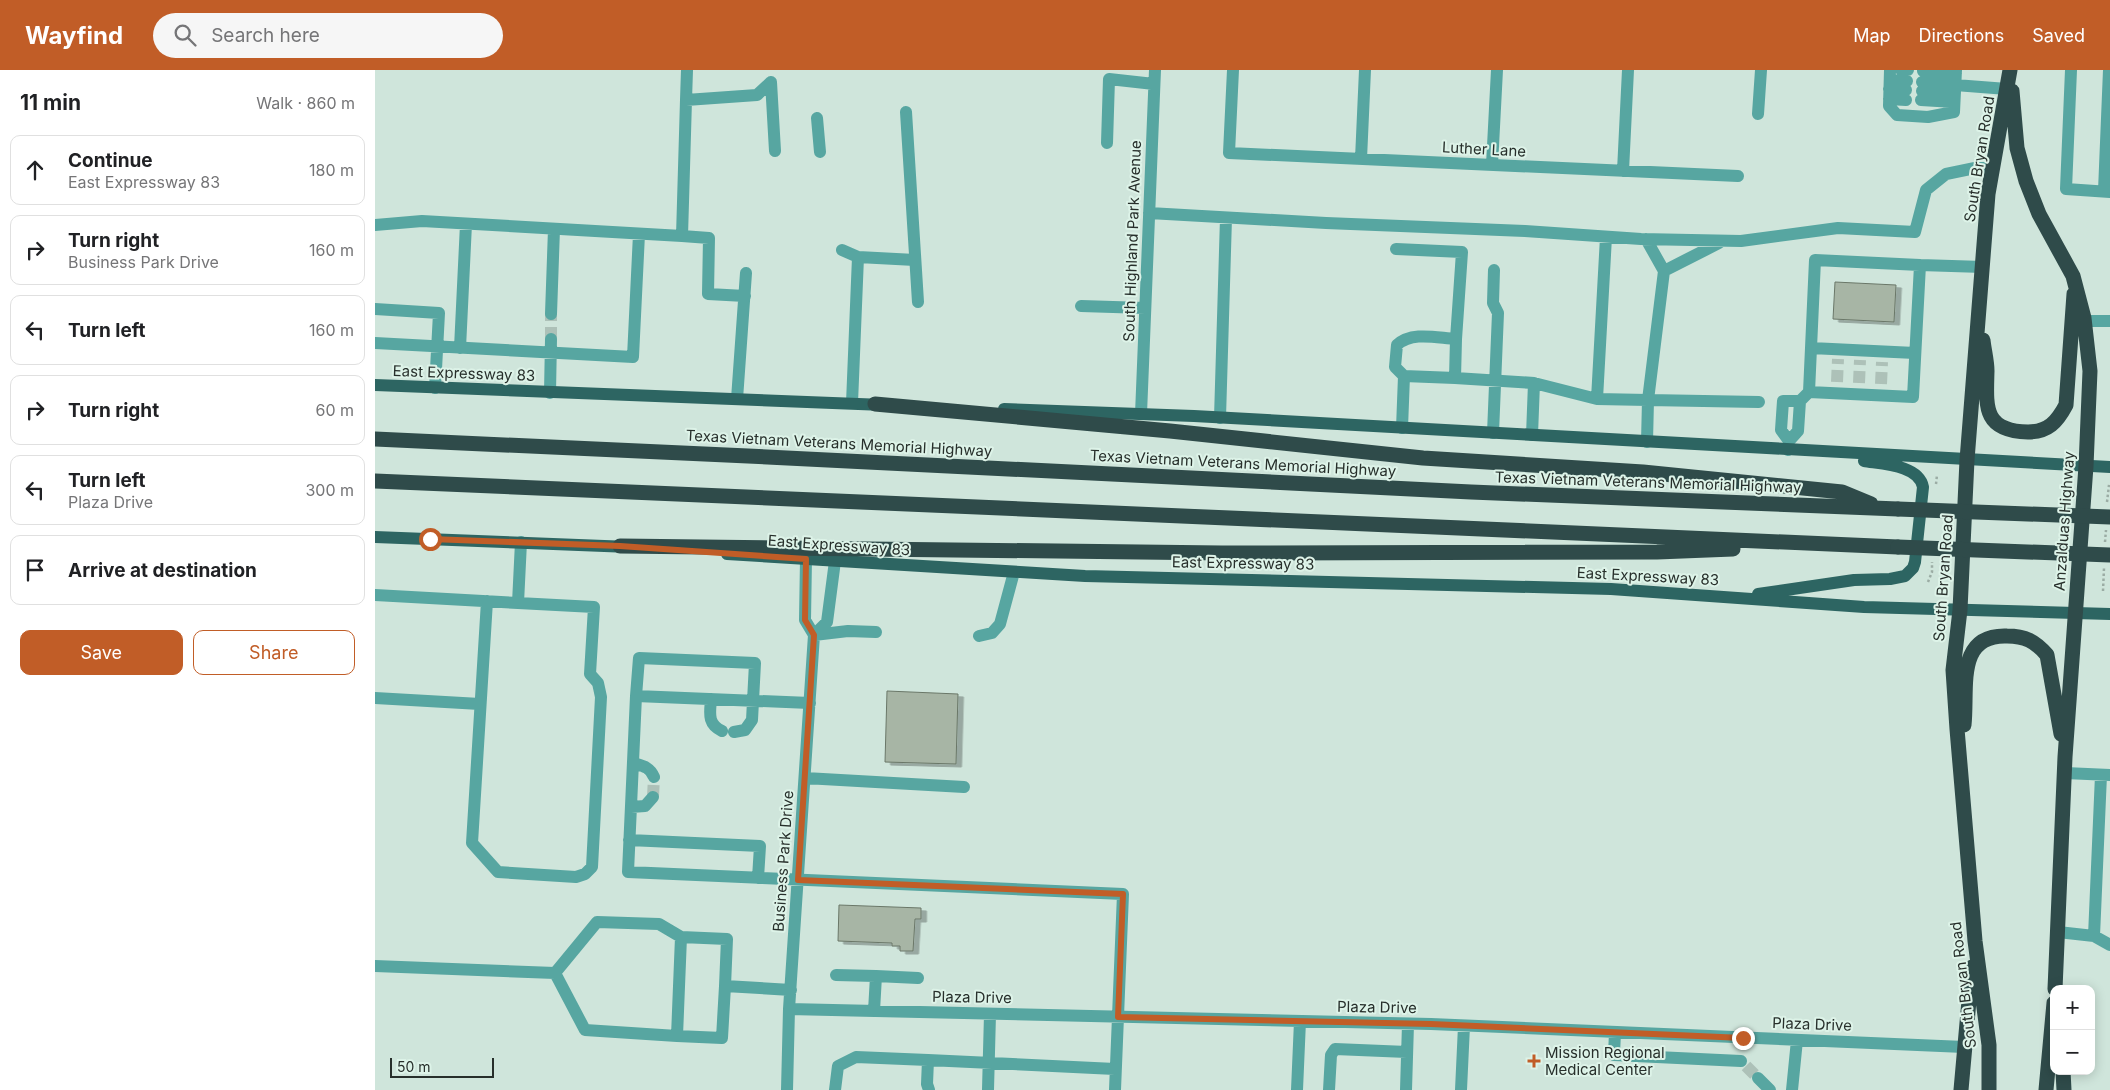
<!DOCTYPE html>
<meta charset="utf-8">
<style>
:root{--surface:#fff;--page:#f6f6f6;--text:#202124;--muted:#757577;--line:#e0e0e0;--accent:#c15d27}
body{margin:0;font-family:Inter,sans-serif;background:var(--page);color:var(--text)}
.controls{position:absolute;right:15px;bottom:15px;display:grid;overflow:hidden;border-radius:10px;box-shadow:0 2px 12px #0003}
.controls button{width:45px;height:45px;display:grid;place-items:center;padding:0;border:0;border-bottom:1px solid var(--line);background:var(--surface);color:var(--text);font:25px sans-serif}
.scale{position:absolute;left:15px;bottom:12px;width:104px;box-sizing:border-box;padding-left:5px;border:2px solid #272f2b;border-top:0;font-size:14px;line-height:18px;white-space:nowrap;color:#272f2b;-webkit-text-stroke:4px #ddf3e8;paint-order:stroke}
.stop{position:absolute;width:15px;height:15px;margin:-11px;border:4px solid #c15d27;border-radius:50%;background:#fff}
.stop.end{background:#c15d27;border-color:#fff;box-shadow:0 1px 5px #0008}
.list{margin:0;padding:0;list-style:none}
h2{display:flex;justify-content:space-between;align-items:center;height:65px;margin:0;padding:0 20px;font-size:21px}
h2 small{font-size:16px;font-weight:400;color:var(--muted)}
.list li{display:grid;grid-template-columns:32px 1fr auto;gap:15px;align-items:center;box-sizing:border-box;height:70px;margin:0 10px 10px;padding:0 10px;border:1px solid var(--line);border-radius:10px}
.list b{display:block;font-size:19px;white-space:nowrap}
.list p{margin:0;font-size:16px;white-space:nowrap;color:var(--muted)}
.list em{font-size:16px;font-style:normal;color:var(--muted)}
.actions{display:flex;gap:10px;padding:15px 20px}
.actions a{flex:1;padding:11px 0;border:1px solid var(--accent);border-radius:10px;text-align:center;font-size:18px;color:var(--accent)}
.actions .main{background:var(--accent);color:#fff}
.icon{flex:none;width:28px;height:28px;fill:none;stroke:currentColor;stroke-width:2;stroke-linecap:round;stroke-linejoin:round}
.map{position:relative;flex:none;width:1735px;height:1020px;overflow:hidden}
header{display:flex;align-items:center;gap:30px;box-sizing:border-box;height:70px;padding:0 25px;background:var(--accent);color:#fff}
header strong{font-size:24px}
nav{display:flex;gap:28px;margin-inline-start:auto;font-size:18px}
.search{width:350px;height:45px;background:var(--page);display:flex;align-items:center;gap:12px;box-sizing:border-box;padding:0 18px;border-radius:28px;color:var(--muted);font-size:19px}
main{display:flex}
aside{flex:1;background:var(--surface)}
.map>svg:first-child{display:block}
.building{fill:#a7b5a5;stroke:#6a7768;filter:url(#shadow)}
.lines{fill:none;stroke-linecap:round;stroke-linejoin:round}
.minor-tunnel{stroke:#adc1b8;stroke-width:12;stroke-dasharray:12 6;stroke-linecap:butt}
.path{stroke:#9baca4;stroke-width:2.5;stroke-dasharray:2.5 2.5;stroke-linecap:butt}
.minor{stroke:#57a6a1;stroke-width:12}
.major{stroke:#2d6562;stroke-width:12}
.highway{stroke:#2f4b4a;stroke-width:15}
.highway-bridge{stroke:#2f4b4a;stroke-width:15}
.route{stroke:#c15d27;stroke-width:6}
.poi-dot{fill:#c15d27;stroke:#ddf3e8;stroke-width:2}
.labels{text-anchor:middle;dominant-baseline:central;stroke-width:4;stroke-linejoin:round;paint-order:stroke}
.street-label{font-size:15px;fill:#272f2b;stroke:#ddf3e8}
.poi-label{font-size:15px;fill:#272f2b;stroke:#ddf3e8;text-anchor:start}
</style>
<header>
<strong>Wayfind</strong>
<div class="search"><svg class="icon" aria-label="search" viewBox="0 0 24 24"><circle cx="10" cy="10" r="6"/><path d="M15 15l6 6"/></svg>Search here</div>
<nav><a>Map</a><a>Directions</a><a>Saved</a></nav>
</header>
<main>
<aside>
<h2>11 min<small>Walk · 860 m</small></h2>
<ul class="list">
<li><svg class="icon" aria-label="ahead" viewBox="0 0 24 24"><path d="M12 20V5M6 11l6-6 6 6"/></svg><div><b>Continue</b><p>East Expressway 83</p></div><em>180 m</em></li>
<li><svg class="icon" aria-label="right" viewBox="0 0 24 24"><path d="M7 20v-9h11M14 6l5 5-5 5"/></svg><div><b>Turn right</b><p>Business Park Drive</p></div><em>160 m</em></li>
<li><svg class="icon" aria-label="left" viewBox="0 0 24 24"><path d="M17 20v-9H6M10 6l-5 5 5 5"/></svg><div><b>Turn left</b></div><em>160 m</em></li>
<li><svg class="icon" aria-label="right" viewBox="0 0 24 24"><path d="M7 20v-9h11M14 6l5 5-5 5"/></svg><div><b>Turn right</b></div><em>60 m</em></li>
<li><svg class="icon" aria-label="left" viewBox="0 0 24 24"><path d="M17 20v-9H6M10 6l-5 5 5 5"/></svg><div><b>Turn left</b><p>Plaza Drive</p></div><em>300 m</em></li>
<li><svg class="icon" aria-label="arrive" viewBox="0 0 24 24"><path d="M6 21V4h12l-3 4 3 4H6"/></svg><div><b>Arrive at destination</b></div></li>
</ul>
<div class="actions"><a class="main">Save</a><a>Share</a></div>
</aside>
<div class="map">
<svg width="1735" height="1020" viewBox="0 0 1735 1020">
<defs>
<filter id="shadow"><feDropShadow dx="5.5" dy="3" stdDeviation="0" flood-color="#0004"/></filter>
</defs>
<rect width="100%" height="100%" fill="#cfe5db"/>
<path class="building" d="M 1460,212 L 1521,215 L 1519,252 L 1458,249 Z
M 512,621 L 583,624 L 581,694 L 510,692 Z
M 464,835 L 546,838 L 546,849 L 540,849 L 538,881 L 525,881 L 525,876 L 517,876 L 517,873 L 463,871 Z"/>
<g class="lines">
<path class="minor-tunnel" d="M 176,269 L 176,244
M 1462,312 L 1463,289
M 1484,313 L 1485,290
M 1506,314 L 1507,292
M 278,727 L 279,707
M 1371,996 L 1383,1008"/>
<path class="path" d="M 1561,414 L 1562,405
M 1732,432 L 1734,415
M 1730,472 L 1731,460
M 1553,512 L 1557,502 L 1557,492
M 1728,521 L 1729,498"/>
<path class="minor" d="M 312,0 L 311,30 L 382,25 L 396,12
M 858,0 L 854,83 L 1363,106
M 1515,0 L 1514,36 L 1522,45 L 1553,47 L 1579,42 L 1581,0
M 1526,0 L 1533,0
M 1696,0 L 1691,119 L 1735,122
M 1548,1 L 1581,3
M 1515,10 L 1532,11
M 396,12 L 400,81
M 1547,12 L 1580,14
M 1580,15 L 1632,19
M 1514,19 L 1531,20
M 1547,21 L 1580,23
M 1514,29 L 1531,30
M 311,30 L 307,166 L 334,168 L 333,224 L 370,226
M 1546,30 L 1579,32
M 531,42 L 543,232
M 1383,44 L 1386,0
M 442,48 L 445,82
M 732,73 L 734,9 L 779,14
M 986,89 L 990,0
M 1117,95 L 1122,0
M 1248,101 L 1253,0
M 1729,121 L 1734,0
M 774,143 L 951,153 L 1150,161 L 1266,169 L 1366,171 L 1463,158 L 1540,162 L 1551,120 L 1571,104 L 1600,98 L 1618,98
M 0,155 L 47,151 L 307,166
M 1231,167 L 1222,329 L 1273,330 L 1272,372
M 1271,169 L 1289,201
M 1344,173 L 1289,201 L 1273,330 L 1384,332
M 1021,179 L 1087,182 L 1081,269
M 467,180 L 483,187 L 540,190
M 1545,195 L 1608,197
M 706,236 L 770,238
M 0,239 L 64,243 L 60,318
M 176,244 L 179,159
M 1702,251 L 1735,251
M 0,273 L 258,287 L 264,164
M 85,278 L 91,154
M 1436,278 L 1540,283
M 1080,308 L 1159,313 L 1222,329
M 175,323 L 176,269
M 362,329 L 371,203
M 1425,331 L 1434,322 L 1440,190 L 1545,195 L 1538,327 L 1434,322
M 477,333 L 483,187
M 766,344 L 780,0
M 845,348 L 851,148
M 1027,358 L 1029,306 L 1080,308 L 1081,269 C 1062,268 1037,261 1022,275 L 1020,297 L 1029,306
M 1118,363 L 1123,243 L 1118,233 L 1119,200
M 1157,365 L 1159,313
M 1413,380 L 1414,371 L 1406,360 L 1408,331 L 1425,331 L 1423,361 L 1414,371
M 431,489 L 430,550 L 439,565 L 452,552 L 460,491
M 0,525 L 143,533 L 146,472
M 112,531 L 97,773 L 123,802 L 201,807 L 210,804 L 217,797 L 226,627 L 223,613 L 215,604 L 219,537 L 143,533
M 604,566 L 617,563 L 625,554 L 639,502
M 261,626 L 264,588 L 380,593 L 377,650 L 370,660 L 359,662
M 0,628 L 105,634
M 336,629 C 335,643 332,654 347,661
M 435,633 L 261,626 L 253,802 L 748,824 L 740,1020
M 258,693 C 268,696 275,697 279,707
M 1690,703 L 1735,705
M 430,708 L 589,717
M 256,737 L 270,736 L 278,727
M 254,770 L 385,776 L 383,808
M 1683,862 L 1719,866 L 1726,705
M 1719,866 L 1735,875
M 0,896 L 180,903
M 461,905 L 501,906
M 350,916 L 347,968 L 302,966 L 306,867 L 352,869 L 350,916 L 416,920
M 414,939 L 1056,954 L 1589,977
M 499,941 L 501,906 L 543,908
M 1240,962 L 1239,985 L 1366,991
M 302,966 L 210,960 L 180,903 L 222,852 L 284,854 L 306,867
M 553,990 L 740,999
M 1383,1008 L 1395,1020
M 412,1020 L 414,939 L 439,565 L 473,561 L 501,562
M 460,1020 L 463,996 L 481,987 L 553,990 L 552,1014 L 554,1020
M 613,1020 L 615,944
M 922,1020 L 925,951
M 954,1020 L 956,985 L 960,979 L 1032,982
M 1031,1020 L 1033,954
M 1086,1020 L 1089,956
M 1417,1020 L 1422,970"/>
<path class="major" d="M 0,315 L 509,335
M 629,339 L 819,346 L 1735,397
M 0,467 L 255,477
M 352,484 L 710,506 L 1236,519 L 1489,537 L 1735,544
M 1383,524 L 1479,510 L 1515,509 L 1530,506 L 1538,498 L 1540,492 L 1548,417 C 1544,395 1507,394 1489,391"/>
<path class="highway" d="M 1637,21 L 1642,78 L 1651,111 L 1664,144 L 1698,206 L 1709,248 L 1715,301 L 1711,396 L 1690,687 L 1680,919
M 1608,270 C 1609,280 1612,291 1612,301 C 1611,337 1608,361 1653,362 C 1673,362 1682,352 1691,335 L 1699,224
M 500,334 L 795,361 L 1048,388 L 1268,402 L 1467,422 L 1496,434
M 0,369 L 373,386 L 1096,422 L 1523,439
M 0,411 L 1523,477
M 245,476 L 847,483 L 1282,482 L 1358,479
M 1589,655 C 1593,619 1580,564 1632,566 C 1650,566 1660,571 1672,585 L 1686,664
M 1688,1001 L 1689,1020
M 1586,1020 L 1597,897
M 1614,1020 L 1614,975 L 1600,871 L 1582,659 L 1578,600 L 1585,540 L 1592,390 L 1613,124 L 1635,0
M 1671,1020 L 1679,933"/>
<path class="highway-bridge" d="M 1523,439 L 1735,447
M 1523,477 L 1735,485"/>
</g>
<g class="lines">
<path class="route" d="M 55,469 L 245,476 L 431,489 L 430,550 L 439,565 L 423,810 L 748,824 L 743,947 L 1056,954 L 1368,968"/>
</g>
<path class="poi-dot" d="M1156.5 983.5h5v5h5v5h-5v5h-5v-5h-5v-5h5z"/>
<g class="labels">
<g class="street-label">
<text transform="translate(1109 79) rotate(3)">Luther Lane</text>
<text transform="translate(1604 89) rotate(-81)">South Bryan Road</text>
<text transform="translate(757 171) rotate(-88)">South Highland Park Avenue</text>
<text transform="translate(89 303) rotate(2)">East Expressway 83</text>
<text transform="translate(464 373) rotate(3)">Texas Vietnam Veterans Memorial Highway</text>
<text transform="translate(868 393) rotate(3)">Texas Vietnam Veterans Memorial Highway</text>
<text transform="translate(1273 412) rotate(2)">Texas Vietnam Veterans Memorial Highway</text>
<text transform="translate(1689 451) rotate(-86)">Anzalduas Highway</text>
<text transform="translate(464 475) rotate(4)">East Expressway 83</text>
<text transform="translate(868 493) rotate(1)">East Expressway 83</text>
<text transform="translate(1273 506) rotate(3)">East Expressway 83</text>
<text transform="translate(1568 508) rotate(-86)">South Bryan Road</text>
<text transform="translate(408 791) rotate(-86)">Business Park Drive</text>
<text transform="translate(1588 915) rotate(-97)">South Bryan Road</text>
<text transform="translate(597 927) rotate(1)">Plaza Drive</text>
<text transform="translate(1002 937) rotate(1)">Plaza Drive</text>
<text transform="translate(1437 954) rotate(2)">Plaza Drive</text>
</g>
<g class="poi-label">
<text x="1170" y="982">Mission Regional<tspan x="1170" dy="17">Medical Center</tspan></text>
</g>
</g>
</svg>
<div class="controls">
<button>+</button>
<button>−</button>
</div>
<div class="scale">50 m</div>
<div class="stop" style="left:55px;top:469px"></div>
<div class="stop end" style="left:1368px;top:968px"></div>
</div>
</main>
